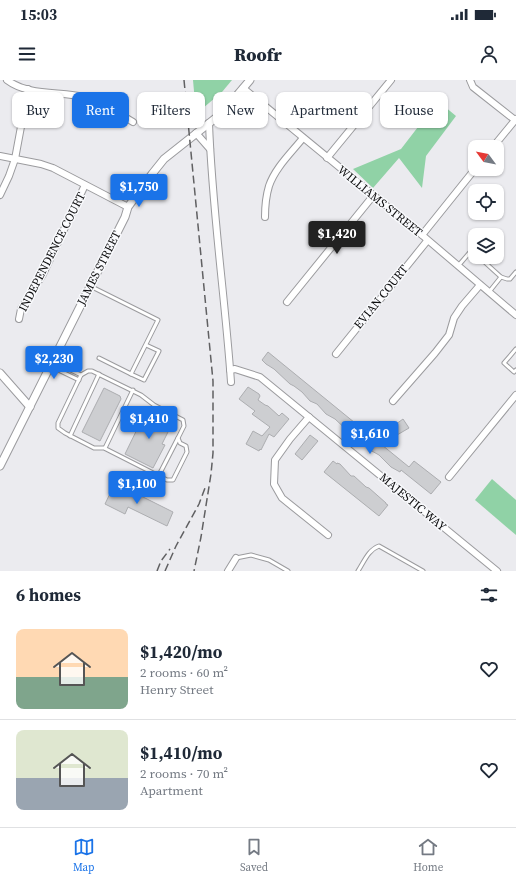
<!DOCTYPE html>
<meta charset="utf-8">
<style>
:root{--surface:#fff;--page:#f2f2f3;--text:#1f2937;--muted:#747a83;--line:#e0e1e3;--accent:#1a73e8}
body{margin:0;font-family:"Source Serif 4",serif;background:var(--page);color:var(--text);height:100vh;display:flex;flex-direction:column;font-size:15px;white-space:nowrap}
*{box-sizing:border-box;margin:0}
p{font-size:13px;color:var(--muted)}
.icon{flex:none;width:22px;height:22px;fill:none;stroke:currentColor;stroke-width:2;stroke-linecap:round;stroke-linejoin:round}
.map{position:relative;height:491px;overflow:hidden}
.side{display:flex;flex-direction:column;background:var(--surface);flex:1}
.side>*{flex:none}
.guide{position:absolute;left:12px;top:12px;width:492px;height:36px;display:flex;gap:8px}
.needle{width:26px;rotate:302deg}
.tools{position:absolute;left:468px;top:60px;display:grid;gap:8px}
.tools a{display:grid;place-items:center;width:36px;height:36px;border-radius:8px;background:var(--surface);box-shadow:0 1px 3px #0004;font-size:20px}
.price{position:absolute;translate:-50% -34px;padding:0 9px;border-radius:4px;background:var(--accent);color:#fff;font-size:13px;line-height:26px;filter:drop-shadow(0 1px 2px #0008)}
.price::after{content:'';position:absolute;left:50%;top:24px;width:12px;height:9px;margin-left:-6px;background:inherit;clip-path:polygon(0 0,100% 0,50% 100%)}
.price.selected{background:#222;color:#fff}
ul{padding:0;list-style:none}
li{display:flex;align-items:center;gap:12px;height:100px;padding:0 16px}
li+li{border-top:1px solid var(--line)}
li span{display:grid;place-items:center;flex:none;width:112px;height:80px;border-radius:8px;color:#555}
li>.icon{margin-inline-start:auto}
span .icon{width:48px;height:48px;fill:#fffc;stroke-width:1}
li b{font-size:17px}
h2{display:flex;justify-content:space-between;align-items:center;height:48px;padding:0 16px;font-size:17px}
.tag{padding:0 14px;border-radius:8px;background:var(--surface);box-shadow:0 1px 3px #0004;font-size:14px;line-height:36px}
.tag.selected{background:var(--accent);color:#fff}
.status{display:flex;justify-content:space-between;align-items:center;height:28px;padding:0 20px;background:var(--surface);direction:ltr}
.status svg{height:11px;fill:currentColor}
header{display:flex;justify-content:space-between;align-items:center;height:52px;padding:0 16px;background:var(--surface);font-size:18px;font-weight:800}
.dock{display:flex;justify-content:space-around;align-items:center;height:56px;border-top:1px solid var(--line);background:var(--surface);font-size:11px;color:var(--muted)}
.dock a{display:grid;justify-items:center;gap:2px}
.dock .selected{color:var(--accent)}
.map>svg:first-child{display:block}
.green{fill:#90d2a6}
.building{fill:#cdced1;stroke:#acadb0}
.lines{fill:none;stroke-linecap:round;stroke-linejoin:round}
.service-casing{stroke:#9b9b9e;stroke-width:5}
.minor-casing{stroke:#9b9b9e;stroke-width:8}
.tertiary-casing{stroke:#9b9b9e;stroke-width:9}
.service{stroke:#fff;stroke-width:3}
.minor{stroke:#fff;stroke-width:6}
.tertiary{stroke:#fff;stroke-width:7}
.rail{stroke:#606062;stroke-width:1.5;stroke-dasharray:8 4;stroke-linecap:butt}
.labels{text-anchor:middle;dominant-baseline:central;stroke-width:3;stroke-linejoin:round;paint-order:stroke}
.street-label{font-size:12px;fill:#0d0d0e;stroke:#f8f9fc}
</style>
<div class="status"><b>15:03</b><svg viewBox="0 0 49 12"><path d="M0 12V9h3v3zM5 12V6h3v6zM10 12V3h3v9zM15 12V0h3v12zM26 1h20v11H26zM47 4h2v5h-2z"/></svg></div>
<header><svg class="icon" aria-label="menu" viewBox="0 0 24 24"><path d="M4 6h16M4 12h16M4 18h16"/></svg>Roofr<svg class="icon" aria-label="person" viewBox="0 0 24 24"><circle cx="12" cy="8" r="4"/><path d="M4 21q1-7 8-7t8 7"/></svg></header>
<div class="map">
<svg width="516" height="491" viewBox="0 0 516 491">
<rect width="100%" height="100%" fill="#ebebef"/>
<g class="green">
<path d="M193,0H232L222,12L196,34Z"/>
<path d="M438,21L456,36L426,76L422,108L399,78L373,108L353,89L401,69Z"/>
<path d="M492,399L516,420V455L475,420Z"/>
</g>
<g class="building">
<path d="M268,272L409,387L414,381L441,402L431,414L401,390L400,392L391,387L379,375L370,370L355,355L350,353L335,339L326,334L317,324L310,321L302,312L294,306L290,304L274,289L266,284L262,280Z"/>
<path d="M248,307L259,314L260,316L258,320L265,325L268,326L279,336L282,333L289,339L274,357L269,354L261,370L260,369L259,371L246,364L253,351L262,356L270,347L252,334L255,331L239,319Z"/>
<path d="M104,308L120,316L121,319L100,361L82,352Z"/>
<path d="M146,331L172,344L162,364L165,365L153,388L125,374Z"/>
<path d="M403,339L409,348L397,355L392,347Z"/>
<path d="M310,355L318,361L302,380L295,374Z"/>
<path d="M333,381L337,384V383L340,384L351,396H354L366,407L369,408L386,423V424L388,425L379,436L324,392Z"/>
<path d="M115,403L173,432L167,446L128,427L125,434L105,424Z"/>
</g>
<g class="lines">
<g class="service-casing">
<g id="service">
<path d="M479,177L501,197L489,212"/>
<path d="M458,186L471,171L475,174"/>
<path d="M501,197L507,199H510L516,192"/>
<path d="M90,206L158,240L131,294L144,300L159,271L146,265"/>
<path d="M516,269L504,283L514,292L516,290"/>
<path d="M99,278L131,294"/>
<path d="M54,282L81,295"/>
<path d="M50,286L79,300"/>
<path d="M88,291H92L141,315L154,325L183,340L184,346L178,358L180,363L186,366L187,372L173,400H167L104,368H94L65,353L58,348V343L81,295Z"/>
<path d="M70,356L99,294"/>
<path d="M105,368L133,310"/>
<path d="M159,395L178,358"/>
<path d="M236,478L251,475L269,480L288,491"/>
<path d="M358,491C364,482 368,470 379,466L423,491"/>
</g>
</g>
<g class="minor-casing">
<g id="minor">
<path d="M7,0C28,16 60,11 85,17C102,22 118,33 133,42"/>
<path d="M470,0L473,7L515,40"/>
<path d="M243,8L422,155L516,235"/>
<path d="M209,43C212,130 225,216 231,302"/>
<path d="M196,53L210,69"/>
<path d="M493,67L516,39"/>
<path d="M0,76L41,84L53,88L128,127"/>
<path d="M327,78L391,0"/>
<path d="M0,115L9,96L15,79L28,9"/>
<path d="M265,137C265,127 266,116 269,106C275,88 291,73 303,58"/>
<path d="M422,155L475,89"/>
<path d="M287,222L373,116"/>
<path d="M19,239L21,229L43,194L85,105"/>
<path d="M336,274L427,161"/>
<path d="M230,290L235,289L260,297L497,491"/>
<path d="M393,321L435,273L449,255L454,238L462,226L480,205"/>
<path d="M309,337L290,359L275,380L274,404L282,418L328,455"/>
<path d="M449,397L516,315"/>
<path d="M228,491L236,478"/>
</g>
</g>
<g class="tertiary-casing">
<g id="tertiary">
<path d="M0,293L30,327"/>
<path d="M0,386L125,137L128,127L152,94L164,79L222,33L250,0"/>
</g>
</g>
<use href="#service" class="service"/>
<use href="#minor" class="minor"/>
<use href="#tertiary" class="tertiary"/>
<g class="rail">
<path d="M184,0L213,301V373L211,394L201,457L194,491"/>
<path d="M157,491L161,481L170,469"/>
<path d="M165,491L176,466L199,424L205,408"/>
</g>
</g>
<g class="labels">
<g class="street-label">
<text transform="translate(380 121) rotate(39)">WILLIAMS STREET</text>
<text transform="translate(52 172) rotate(-63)">INDEPENDENCE COURT</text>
<text transform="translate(99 188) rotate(-63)">JAMES STREET</text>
<text transform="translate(381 217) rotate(-51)">EVIAN COURT</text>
<text transform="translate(413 422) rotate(40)">MAJESTIC WAY</text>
</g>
</g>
</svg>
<div class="tools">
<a><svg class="needle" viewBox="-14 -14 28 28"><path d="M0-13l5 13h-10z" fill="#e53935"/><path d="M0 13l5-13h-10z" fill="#747a83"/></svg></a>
<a><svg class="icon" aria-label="locate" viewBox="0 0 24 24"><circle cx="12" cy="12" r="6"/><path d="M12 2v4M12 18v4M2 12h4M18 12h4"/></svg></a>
<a><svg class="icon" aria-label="layers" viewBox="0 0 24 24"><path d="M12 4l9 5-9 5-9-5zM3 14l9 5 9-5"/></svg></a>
</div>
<b class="price" style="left:139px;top:128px">$1,750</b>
<b class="price selected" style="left:337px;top:175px">$1,420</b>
<b class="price" style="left:54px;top:300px">$2,230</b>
<b class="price" style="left:149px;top:360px">$1,410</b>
<b class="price" style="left:370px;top:375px">$1,610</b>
<b class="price" style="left:137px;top:425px">$1,100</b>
<div class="guide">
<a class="tag">Buy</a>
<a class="tag selected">Rent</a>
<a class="tag">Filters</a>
<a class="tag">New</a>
<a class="tag">Apartment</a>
<a class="tag">House</a>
</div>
</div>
<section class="side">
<h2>6 homes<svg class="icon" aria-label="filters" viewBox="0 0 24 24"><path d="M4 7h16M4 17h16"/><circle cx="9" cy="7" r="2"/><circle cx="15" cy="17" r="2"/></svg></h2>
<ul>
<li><span style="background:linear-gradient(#ffd9b3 60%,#7fa58c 0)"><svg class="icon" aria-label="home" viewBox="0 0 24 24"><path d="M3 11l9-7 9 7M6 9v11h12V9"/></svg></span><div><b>$1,420/mo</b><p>2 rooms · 60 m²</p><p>Henry Street</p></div><svg class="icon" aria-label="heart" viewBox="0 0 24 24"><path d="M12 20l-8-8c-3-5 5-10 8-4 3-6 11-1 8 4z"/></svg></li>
<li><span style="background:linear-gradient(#dfe7d0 60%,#9aa5b1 0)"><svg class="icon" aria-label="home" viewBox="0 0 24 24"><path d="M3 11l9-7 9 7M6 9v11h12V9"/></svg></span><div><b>$1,410/mo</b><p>2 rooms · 70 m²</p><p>Apartment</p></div><svg class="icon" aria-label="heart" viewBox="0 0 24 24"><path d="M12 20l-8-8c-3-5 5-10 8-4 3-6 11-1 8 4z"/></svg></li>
</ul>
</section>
<nav class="dock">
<a class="selected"><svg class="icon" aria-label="map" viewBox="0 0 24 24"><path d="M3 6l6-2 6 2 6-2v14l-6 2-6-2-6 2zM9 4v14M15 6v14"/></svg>Map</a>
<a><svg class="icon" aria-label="saved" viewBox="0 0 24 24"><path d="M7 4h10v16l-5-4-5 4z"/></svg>Saved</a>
<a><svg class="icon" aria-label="home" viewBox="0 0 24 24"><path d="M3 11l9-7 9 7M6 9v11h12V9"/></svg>Home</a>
</nav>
